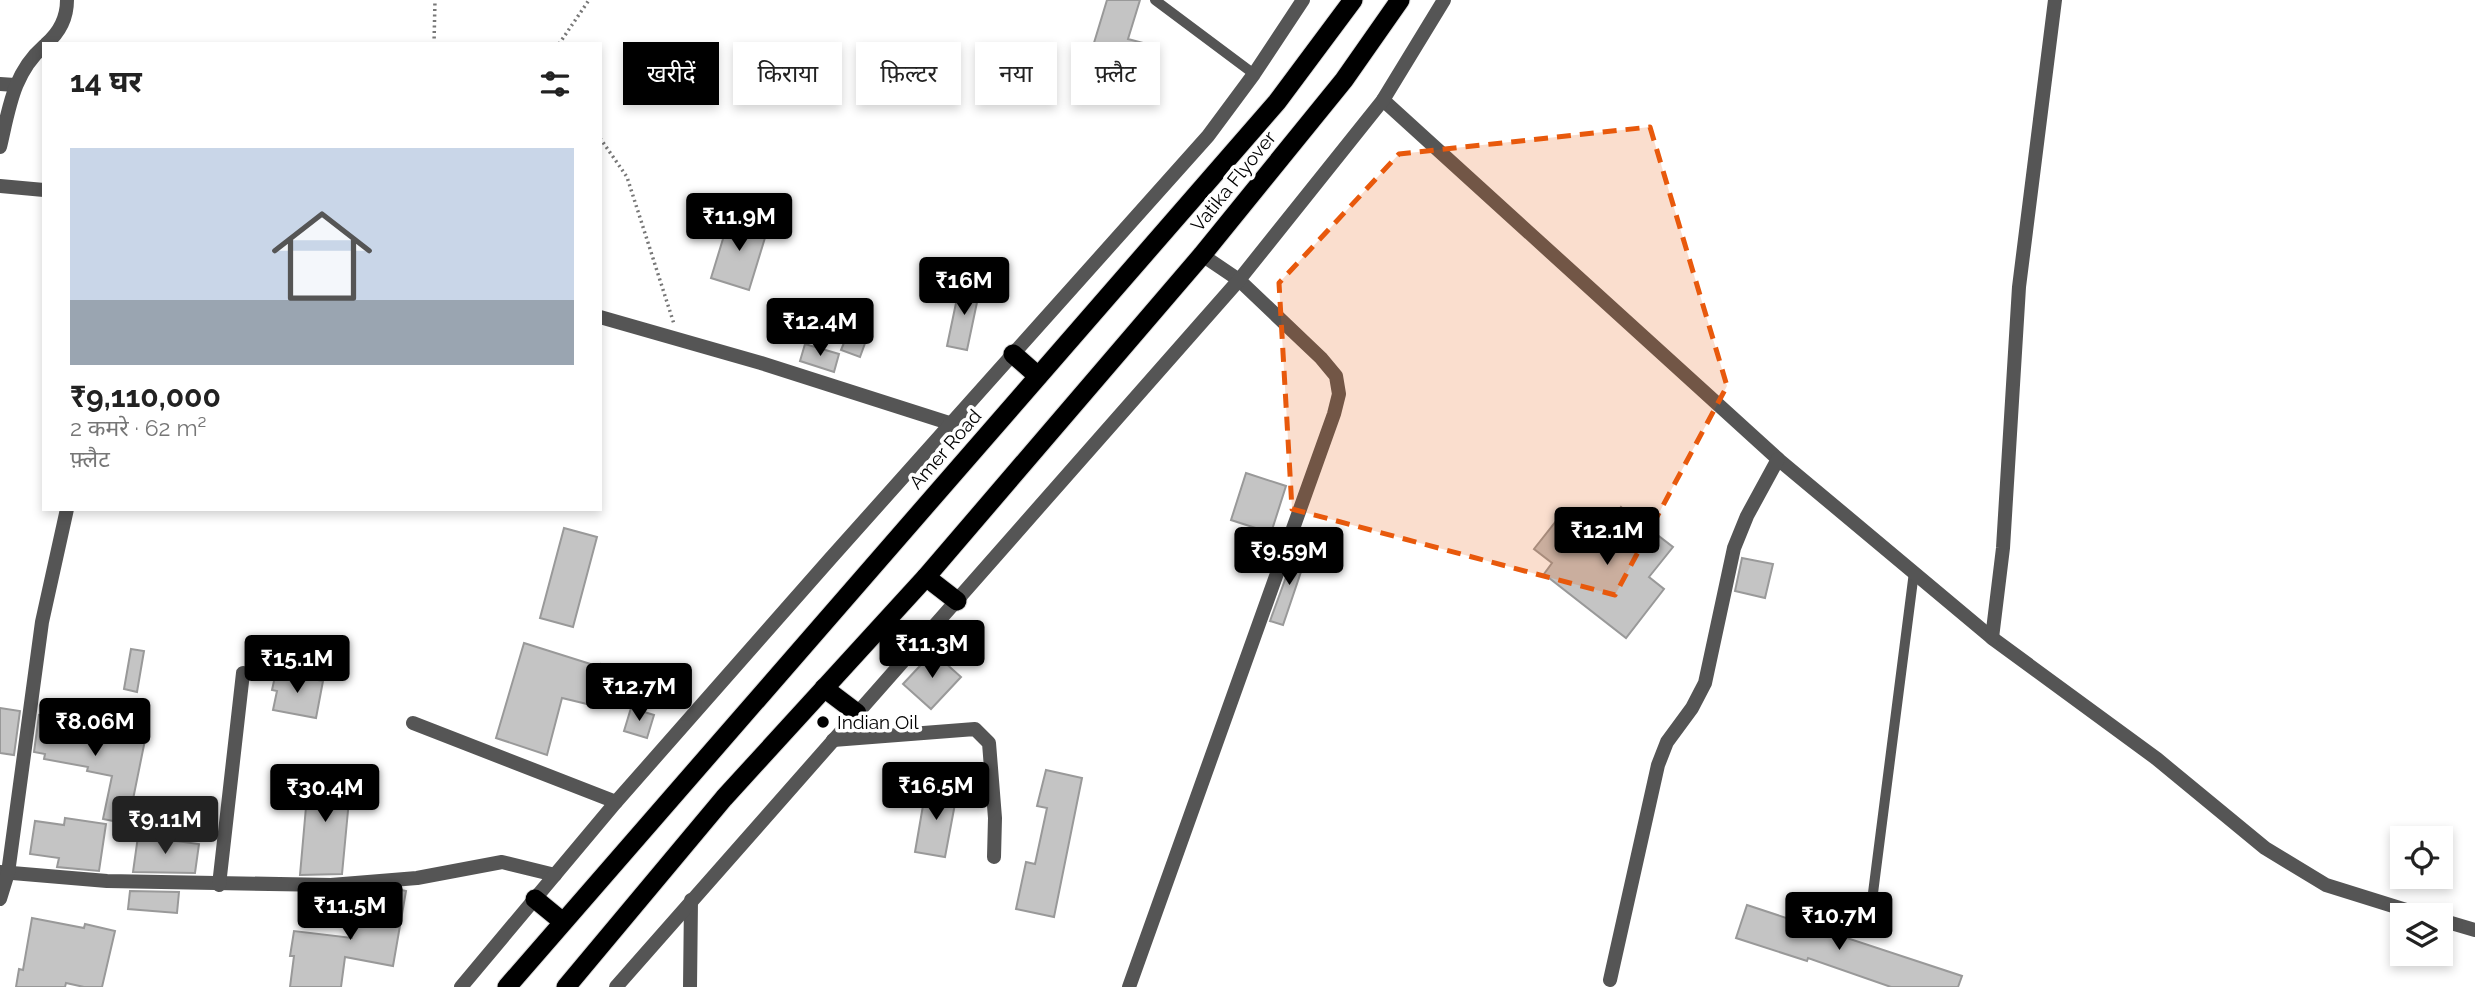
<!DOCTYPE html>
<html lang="hi">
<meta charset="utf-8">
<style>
:root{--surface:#fff;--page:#f6f6f6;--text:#222;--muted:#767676;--line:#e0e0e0;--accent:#000}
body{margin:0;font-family:Raleway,"Noto Sans Devanagari",sans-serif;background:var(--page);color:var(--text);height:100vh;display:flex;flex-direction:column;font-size:26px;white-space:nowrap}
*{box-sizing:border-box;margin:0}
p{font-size:23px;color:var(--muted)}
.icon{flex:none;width:38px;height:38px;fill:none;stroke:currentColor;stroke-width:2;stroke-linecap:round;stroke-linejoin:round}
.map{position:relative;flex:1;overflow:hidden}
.drawer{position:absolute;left:42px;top:42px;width:560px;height:469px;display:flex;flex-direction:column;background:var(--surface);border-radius:0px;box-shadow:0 4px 10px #0003}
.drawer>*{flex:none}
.banner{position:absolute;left:623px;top:42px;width:665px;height:63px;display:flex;gap:14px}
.tools{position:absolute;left:2390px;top:826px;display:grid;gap:14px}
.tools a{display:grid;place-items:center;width:63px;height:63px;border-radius:0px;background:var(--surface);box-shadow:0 4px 10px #0003;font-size:35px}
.price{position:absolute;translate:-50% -60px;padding:0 16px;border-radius:7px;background:var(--accent);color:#fff;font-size:23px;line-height:46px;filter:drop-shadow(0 2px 4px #0008)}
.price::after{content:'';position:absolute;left:50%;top:42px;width:21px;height:16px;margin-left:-10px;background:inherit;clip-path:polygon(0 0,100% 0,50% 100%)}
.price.on{background:#222;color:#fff}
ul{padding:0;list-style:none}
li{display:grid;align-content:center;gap:14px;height:371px;padding:0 28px}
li+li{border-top:2px solid var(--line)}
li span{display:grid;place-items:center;height:217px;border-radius:0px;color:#555}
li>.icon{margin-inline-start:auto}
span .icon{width:126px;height:126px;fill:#fffc;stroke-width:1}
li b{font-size:30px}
h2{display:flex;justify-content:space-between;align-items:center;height:84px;padding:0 28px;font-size:30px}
.pill{padding:0 24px;border-radius:0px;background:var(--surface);box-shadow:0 4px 10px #0003;font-size:24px;line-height:63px}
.pill.on{background:var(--accent);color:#fff}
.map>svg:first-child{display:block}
.building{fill:#c4c4c4;stroke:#999;stroke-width:2}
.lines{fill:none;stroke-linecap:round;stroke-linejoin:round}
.trunk-casing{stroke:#dbdbdb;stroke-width:21}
.path{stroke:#777;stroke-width:3.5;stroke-dasharray:2 3.5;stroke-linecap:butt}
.service{stroke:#555;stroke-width:10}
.minor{stroke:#555;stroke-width:14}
.tertiary{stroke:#555;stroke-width:14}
.trunk{stroke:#000;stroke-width:19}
.marked{fill:#e8590c;fill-opacity:0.2;stroke:#e8590c;stroke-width:5;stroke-dasharray:14 9;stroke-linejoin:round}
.poi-dot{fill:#000;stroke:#fff;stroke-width:2.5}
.labels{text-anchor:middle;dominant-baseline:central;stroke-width:7;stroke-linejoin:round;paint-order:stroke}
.street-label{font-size:19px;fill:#000;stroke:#fff}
.poi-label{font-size:19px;fill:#000;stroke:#fff;text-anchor:start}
</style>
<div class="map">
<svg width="2475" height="987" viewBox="0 0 2475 987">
<rect width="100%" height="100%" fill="#fff"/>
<g class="building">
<path d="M1107,0H1140L1128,39L1143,43L1125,102L1080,89Z"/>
<path d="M730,216L768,228L749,290L711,278Z"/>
<path d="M960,284L980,288L967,350L947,346Z"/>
<path d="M850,328L868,335L860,357L841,350Z"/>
<path d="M805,344L839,354L834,372L800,361Z"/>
<path d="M1246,473L1286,486L1271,533L1231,520Z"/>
<path d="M1621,507L1673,547L1649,577L1664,589L1626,638L1544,574L1552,563L1534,549L1564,511L1597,537Z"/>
<path d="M564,528L597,537L573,627L540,618Z"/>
<path d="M1297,547L1308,551L1283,625L1270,621Z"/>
<path d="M1742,558L1773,564L1765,598L1735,591Z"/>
<path d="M524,643L600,667L601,664L650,674L644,702L591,690L587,704L562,698L547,755L496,738Z"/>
<path d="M131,649L144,651L137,692L124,689Z"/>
<path d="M933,652L961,677L931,709L903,684Z"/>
<path d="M276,672L323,681L316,718L273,710L277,691L272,690Z"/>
<path d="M0,708L20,711L14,755L0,753Z"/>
<path d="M631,708L654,715L647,738L624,731Z"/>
<path d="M39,715L81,722L80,726L145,740L128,824L103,819L112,776L87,771L88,767L44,759L45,754L34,752Z"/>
<path d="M313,766L346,769L342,800H349L342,874L300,875L306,807H310Z"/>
<path d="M1046,770L1082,778L1054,917L1016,909L1026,862L1035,864L1047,808L1037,806Z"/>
<path d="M926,788L957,793L945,857L915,852Z"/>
<path d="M65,818L106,824L99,871L57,867L59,858L30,854L35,821L64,825Z"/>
<path d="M138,836L199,844L195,873L133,872Z"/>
<path d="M397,889L406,891L393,966L345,957L341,987H290L294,956H290L294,931L352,938L360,892Z"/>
<path d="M130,891L179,892L177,913L128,909Z"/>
<path d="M1747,905L1962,976L1958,987H1891L1808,958L1807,961L1736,938Z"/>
<path d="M32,918L84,928L85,924L115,931L102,987H84L66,983L65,987H16L19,969L23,970Z"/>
</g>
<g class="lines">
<g class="trunk-casing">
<g id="trunk">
<path d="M1013,354L1038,376"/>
<path d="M926,577L957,601"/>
<path d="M824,688L857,713"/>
<path d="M535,899L563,922"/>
<path d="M507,987L1277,102L1353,0"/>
<path d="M566,987L724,798L926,577L1202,255L1344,80L1400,0"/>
</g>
</g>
<g class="path">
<path d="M434,44L435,0"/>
<path d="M559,44L589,0"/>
<path d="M600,138L627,177L674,324"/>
</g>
<g class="service">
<path d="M1155,0L1254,74"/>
<path d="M1873,893L1914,572"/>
</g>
<g class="minor">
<path d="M46,44C60,32 67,18 67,0"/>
<path d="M0,84L15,85"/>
<path d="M1383,100L1778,459L1992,638L2157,759L2265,848L2326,885L2422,915"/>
<path d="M0,147C9,109 13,73 44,46"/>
<path d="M0,186L44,190"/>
<path d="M600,317L761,363L949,423"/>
<path d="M1992,638L2003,548L2019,287L2055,0"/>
<path d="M413,723L616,802"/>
<path d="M833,740L975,729L989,743L995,818L994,857"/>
<path d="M0,872L107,881L331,885L417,878L502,862L555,875"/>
<path d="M219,885L243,673"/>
<path d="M0,899L8,873L42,622L67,509"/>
<path d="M2441,920L2475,930"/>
<path d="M1610,980L1658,765L1667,742L1692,708L1705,683L1734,548L1747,516L1778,459"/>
<path d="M690,987L691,900"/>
<path d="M1129,987L1334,414L1339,394L1336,376L1321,358L1239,280L1202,255"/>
</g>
<g class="tertiary">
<path d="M461,987L616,802L830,559L1208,136L1254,74L1303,0"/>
<path d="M616,987L1239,280L1383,100L1444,0"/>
</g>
<use href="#trunk" class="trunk"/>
</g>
<path class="marked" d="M1650,127L1727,386L1615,595L1292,509L1279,283L1399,154Z"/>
<circle class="poi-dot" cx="823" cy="722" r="7"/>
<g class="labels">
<g class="street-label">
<text transform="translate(1233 181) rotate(-51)">Vatika Flyover</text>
<text transform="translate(945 449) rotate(-49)">Amer Road</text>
</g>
<g class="poi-label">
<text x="837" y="722">Indian Oil</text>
</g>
</g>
</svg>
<div class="tools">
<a><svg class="icon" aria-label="locate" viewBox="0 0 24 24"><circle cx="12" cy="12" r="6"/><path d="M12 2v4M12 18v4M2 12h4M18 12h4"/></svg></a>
<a><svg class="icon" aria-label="layers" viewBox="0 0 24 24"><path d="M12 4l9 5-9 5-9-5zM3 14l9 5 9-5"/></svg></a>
</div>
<b class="price" style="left:739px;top:253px">₹11.9M</b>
<b class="price" style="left:964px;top:317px">₹16M</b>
<b class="price" style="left:820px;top:358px">₹12.4M</b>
<b class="price" style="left:1607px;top:567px">₹12.1M</b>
<b class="price" style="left:1289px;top:587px">₹9.59M</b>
<b class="price" style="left:932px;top:680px">₹11.3M</b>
<b class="price" style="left:297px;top:695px">₹15.1M</b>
<b class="price" style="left:639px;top:723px">₹12.7M</b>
<b class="price" style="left:95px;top:758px">₹8.06M</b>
<b class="price" style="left:936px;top:822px">₹16.5M</b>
<b class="price" style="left:325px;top:824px">₹30.4M</b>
<b class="price on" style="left:165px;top:856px">₹9.11M</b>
<b class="price" style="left:350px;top:942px">₹11.5M</b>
<b class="price" style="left:1839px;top:952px">₹10.7M</b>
<div class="banner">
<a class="pill on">खरीदें</a>
<a class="pill">किराया</a>
<a class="pill">फ़िल्टर</a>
<a class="pill">नया</a>
<a class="pill">फ़्लैट</a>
</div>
<section class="drawer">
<h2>14 घर<svg class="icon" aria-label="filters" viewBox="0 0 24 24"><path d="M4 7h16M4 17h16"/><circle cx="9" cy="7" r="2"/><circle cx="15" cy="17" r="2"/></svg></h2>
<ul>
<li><span style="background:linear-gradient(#c9d6e8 70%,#9aa5b1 0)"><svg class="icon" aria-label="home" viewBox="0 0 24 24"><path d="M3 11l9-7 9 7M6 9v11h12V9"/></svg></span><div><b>₹9,110,000</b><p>2 कमरे · 62 m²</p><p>फ़्लैट</p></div></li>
</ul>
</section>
</div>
